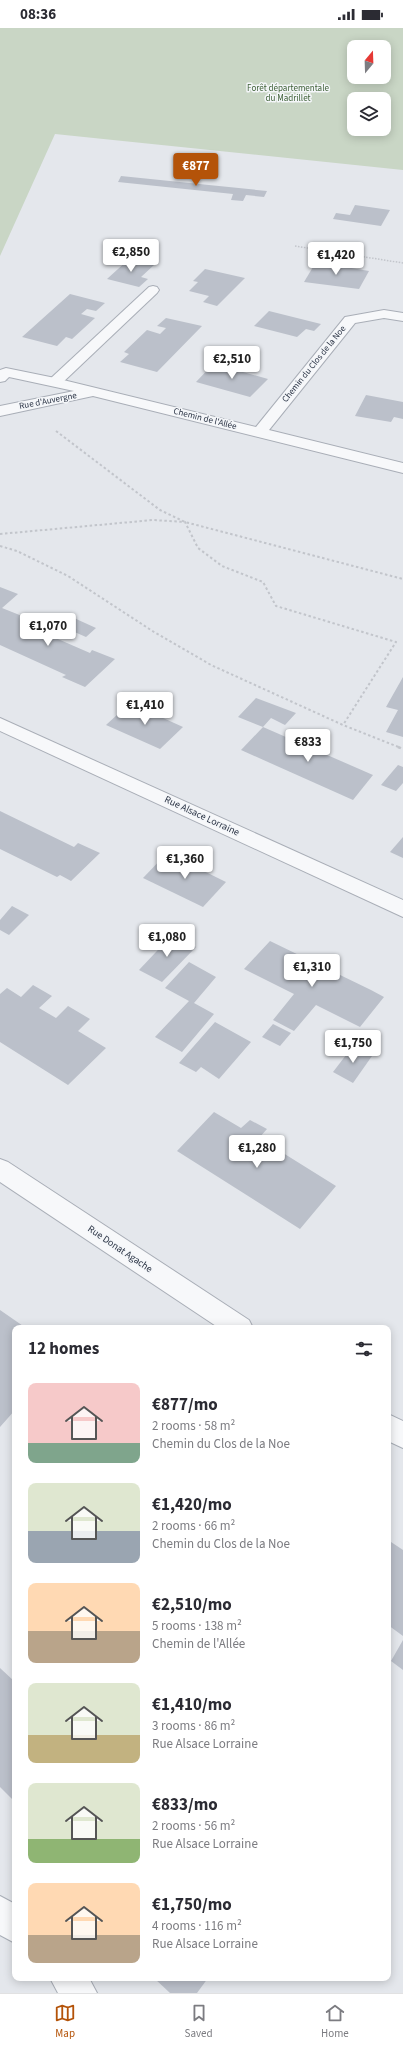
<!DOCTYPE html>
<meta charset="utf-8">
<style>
:root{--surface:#fff;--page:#f7f7f7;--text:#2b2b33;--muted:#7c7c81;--line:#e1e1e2;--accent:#b45309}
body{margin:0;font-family:"Source Sans 3",sans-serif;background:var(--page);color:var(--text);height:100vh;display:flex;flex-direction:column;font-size:15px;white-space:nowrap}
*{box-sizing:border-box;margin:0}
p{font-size:13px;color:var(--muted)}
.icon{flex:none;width:22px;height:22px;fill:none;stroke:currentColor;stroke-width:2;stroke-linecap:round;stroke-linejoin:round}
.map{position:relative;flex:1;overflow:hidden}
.details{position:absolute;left:12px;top:1297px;width:379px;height:656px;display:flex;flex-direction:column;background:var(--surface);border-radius:8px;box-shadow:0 2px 10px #0003}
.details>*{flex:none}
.needle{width:26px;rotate:19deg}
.fabs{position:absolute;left:347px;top:12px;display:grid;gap:8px}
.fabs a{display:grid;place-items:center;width:44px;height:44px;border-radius:8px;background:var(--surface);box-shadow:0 2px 10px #0003;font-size:20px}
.price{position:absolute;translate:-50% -34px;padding:0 9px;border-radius:4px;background:#fff;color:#222;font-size:13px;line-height:26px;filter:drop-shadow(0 1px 2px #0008)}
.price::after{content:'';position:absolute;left:50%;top:24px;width:12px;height:9px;margin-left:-6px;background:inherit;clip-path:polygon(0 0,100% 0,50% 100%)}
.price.active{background:var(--accent);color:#fff}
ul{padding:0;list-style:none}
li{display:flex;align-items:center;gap:12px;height:100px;padding:0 16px}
li span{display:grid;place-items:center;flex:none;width:112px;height:80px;border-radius:8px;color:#555}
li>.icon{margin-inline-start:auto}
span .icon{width:48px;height:48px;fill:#fffc;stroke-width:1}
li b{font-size:17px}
h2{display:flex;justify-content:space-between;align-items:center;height:48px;padding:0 16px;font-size:17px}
.status{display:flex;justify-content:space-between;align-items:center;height:28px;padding:0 20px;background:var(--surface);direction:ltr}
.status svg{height:11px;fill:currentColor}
.dock{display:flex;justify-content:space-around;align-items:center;height:56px;border-top:1px solid var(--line);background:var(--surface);font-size:11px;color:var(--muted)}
.dock a{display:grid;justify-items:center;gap:2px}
.dock .active{color:var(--accent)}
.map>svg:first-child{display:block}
.green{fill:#c9d6c5;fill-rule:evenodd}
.building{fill:#bbc0ca}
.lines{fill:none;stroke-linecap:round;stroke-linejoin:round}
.lane-casing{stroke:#a9aeb7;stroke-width:2}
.street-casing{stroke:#a9aeb7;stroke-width:2}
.path-far2{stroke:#c2c5cb;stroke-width:1.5;stroke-dasharray:1.5 1.5;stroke-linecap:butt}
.path-far1{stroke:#c2c5cb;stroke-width:2;stroke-dasharray:2.5 2.5;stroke-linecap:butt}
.path{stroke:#c2c5cb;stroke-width:2.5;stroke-dasharray:3 3;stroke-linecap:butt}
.lane{fill:#f7f8fa;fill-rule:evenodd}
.street{fill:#f7f8fa;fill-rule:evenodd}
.labels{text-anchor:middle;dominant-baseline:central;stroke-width:3;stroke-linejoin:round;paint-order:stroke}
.far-park-label{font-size:9px;fill:#3f6138;stroke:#f4f6f9}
.far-street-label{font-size:9px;fill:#2b3445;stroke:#f4f6f9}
.street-label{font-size:10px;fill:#2b3445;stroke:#f4f6f9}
</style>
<div class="status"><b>08:36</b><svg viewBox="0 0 49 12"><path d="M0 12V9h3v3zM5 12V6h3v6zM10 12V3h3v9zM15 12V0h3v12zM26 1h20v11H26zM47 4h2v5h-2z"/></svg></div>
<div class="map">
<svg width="403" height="1965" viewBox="0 0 403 1965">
<rect width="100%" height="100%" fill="#e4e7ec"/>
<path class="green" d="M0,0H403V142L55,106L0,228ZM354,19H384V49H354ZM354,71H384V101H354Z"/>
<g class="building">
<path d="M121,148L209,157L267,163L264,169L246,167L243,173L231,172L233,166L118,154Z"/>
<path d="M355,177L390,182L381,198L333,191L336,185L350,187Z"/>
<path d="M129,231L154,237L141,249L148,251L139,259L107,251Z"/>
<path d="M316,234L369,243L359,261L304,254Z"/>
<path d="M205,241L245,250L217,278L203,274L209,268L189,263L198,254L193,253Z"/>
<path d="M70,266L105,275L96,283L87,281L81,286L95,290L72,311L66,309L57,318L22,309Z"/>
<path d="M269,283L321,296L314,303L306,301L297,309L254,298Z"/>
<path d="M166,290L202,298L157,344L120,334L129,326L124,324L147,302L160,306L166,300L157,298Z"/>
<path d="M214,335L244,343L243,344L268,351L250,369L196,354Z"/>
<path d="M366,367L403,374V391L394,389L391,394L355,388Z"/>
<path d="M0,559L18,566L2,580L27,590L21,595L90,625L92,622L115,631L85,659L62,649L66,647L0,617Z"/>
<path d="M74,590L96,600L86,609L63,599Z"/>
<path d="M403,649V709L386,704L398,682L386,679Z"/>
<path d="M256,670L296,685L285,697L271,690L263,699L238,689Z"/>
<path d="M130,675L183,699L160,721L106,697Z"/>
<path d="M263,699L373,747L353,772L241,722Z"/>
<path d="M398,737L403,739V755L396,763L381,757Z"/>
<path d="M0,783L74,819L78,815L100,825L71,853L60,847L57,849L0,821Z"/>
<path d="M403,809V830L390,824Z"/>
<path d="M167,825L226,854L203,879L143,850Z"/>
<path d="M12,878L29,887L9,907L0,902V892Z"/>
<path d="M172,907L196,919L162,954L139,942Z"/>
<path d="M270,913L371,962L384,969L360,999L316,977L294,1003L273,992L294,966L244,941Z"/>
<path d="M189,934L216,949L194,975L214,986L182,1024L155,1009L189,973L165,960Z"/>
<path d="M33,957L52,968L39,980L56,990L68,978L90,991L78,1003L106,1020L68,1057L0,1014V966L7,960L21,969Z"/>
<path d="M215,994L251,1014L219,1051L201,1039L196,1044L179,1035Z"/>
<path d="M273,996L291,1005L280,1018L262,1009Z"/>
<path d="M353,1018L372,1028L353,1055L333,1044Z"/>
<path d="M214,1084L241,1100L250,1092L267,1101L259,1110L336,1158L300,1201L177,1123Z"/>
<path d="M0,1282L26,1300H15V1382L0,1399Z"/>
<path d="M388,1512L403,1522V1608L388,1597Z"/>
<path d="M403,1612V1642L391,1633Z"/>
<path d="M0,1640L15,1654V1774L0,1759Z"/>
<path d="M154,1950H208L197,1965H170Z"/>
</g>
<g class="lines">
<g class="lane-casing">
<path id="lane" d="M153,258L157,259L159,262L157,265L60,357H50L48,354L50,351L149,259Z"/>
</g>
<g class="street-casing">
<g id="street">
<path d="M384,282L403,285V293L384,290L355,295L269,402L403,435V445L93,368L0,388V378L74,363L9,349L5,353L0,354V342L6,340L55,350L256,399L345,289Z"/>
<path d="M0,690L403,872V889L0,703Z"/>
<path d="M0,1131L8,1134L249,1292L253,1300H219L0,1154Z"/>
<path d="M388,1386L403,1393V1420L388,1413Z"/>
<path d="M0,1868L15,1876V1915L0,1907Z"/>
<path d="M50,1950H89L97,1965H58Z"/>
</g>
</g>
<path class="path-far2" d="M295,218L403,235"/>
<g class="path-far1">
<path d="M56,403L160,482L185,494L403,551"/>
<path d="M0,506L153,492L185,494L198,520L222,538L263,554L276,578L396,614L343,697"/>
<path d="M0,518L17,523L68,548L154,604L211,637L343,697L401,720"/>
</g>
<path class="path" d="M398,719L403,721"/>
<use href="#lane" class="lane"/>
<use href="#street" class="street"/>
</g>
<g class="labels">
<g class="far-park-label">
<text x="288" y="60">Forêt départementale<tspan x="288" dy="10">du Madrillet</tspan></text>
</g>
<g class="far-street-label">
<text transform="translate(314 336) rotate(-51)">Chemin du Clos de la Noe</text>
<text transform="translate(48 373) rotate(-11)">Rue d'Auvergne</text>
<text transform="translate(205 391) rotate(14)">Chemin de l'Allée</text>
</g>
<g class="street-label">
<text transform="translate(202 788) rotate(25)">Rue Alsace Lorraine</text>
<text transform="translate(120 1221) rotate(34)">Rue Donat Agache</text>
</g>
</g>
</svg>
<div class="fabs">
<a><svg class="needle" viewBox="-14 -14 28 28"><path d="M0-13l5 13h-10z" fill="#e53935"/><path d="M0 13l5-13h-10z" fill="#7c7c81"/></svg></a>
<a><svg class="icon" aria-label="layers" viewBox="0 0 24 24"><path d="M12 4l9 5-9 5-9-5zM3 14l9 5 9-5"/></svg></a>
</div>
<b class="price active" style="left:196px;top:159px">€877</b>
<b class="price" style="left:131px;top:245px">€2,850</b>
<b class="price" style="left:336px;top:248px">€1,420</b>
<b class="price" style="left:232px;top:352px">€2,510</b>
<b class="price" style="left:48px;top:619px">€1,070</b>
<b class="price" style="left:145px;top:698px">€1,410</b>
<b class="price" style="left:308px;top:735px">€833</b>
<b class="price" style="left:185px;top:852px">€1,360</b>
<b class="price" style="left:167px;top:930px">€1,080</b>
<b class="price" style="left:312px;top:960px">€1,310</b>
<b class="price" style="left:353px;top:1036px">€1,750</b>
<b class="price" style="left:257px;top:1141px">€1,280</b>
<section class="details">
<h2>12 homes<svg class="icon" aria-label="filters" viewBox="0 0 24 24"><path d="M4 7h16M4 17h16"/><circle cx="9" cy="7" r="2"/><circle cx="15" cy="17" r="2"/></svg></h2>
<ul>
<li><span style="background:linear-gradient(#f6c9c9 75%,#7fa58c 0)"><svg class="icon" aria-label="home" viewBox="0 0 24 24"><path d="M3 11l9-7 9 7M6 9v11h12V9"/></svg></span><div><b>€877/mo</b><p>2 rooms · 58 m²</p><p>Chemin du Clos de la Noe</p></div></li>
<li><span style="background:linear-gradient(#dfe7d0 60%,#9aa5b1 0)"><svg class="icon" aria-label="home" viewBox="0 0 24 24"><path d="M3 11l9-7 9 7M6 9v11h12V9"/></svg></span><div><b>€1,420/mo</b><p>2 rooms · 66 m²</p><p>Chemin du Clos de la Noe</p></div></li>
<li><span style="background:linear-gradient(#ffd9b3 60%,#b9a48a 0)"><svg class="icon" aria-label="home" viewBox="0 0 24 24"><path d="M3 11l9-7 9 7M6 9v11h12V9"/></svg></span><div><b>€2,510/mo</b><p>5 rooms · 138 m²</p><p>Chemin de l'Allée</p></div></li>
<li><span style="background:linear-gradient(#dfe7d0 65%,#c2b280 0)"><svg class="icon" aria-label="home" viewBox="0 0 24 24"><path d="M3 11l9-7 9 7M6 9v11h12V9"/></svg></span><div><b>€1,410/mo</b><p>3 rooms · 86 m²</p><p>Rue Alsace Lorraine</p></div></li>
<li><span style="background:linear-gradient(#dfe7d0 70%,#8fb573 0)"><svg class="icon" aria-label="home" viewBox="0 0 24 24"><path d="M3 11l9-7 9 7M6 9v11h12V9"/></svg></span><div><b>€833/mo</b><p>2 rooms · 56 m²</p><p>Rue Alsace Lorraine</p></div></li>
<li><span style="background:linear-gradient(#ffd9b3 65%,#b9a48a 0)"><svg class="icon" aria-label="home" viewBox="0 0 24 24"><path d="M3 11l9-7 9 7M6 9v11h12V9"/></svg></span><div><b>€1,750/mo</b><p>4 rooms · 116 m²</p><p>Rue Alsace Lorraine</p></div></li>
</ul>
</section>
</div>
<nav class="dock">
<a class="active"><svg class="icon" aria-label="map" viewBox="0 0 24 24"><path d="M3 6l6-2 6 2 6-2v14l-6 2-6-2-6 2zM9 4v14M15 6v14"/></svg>Map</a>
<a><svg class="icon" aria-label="saved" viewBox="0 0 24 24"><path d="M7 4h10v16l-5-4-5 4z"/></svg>Saved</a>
<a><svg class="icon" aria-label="home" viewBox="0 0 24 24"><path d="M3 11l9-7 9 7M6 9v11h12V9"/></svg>Home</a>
</nav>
